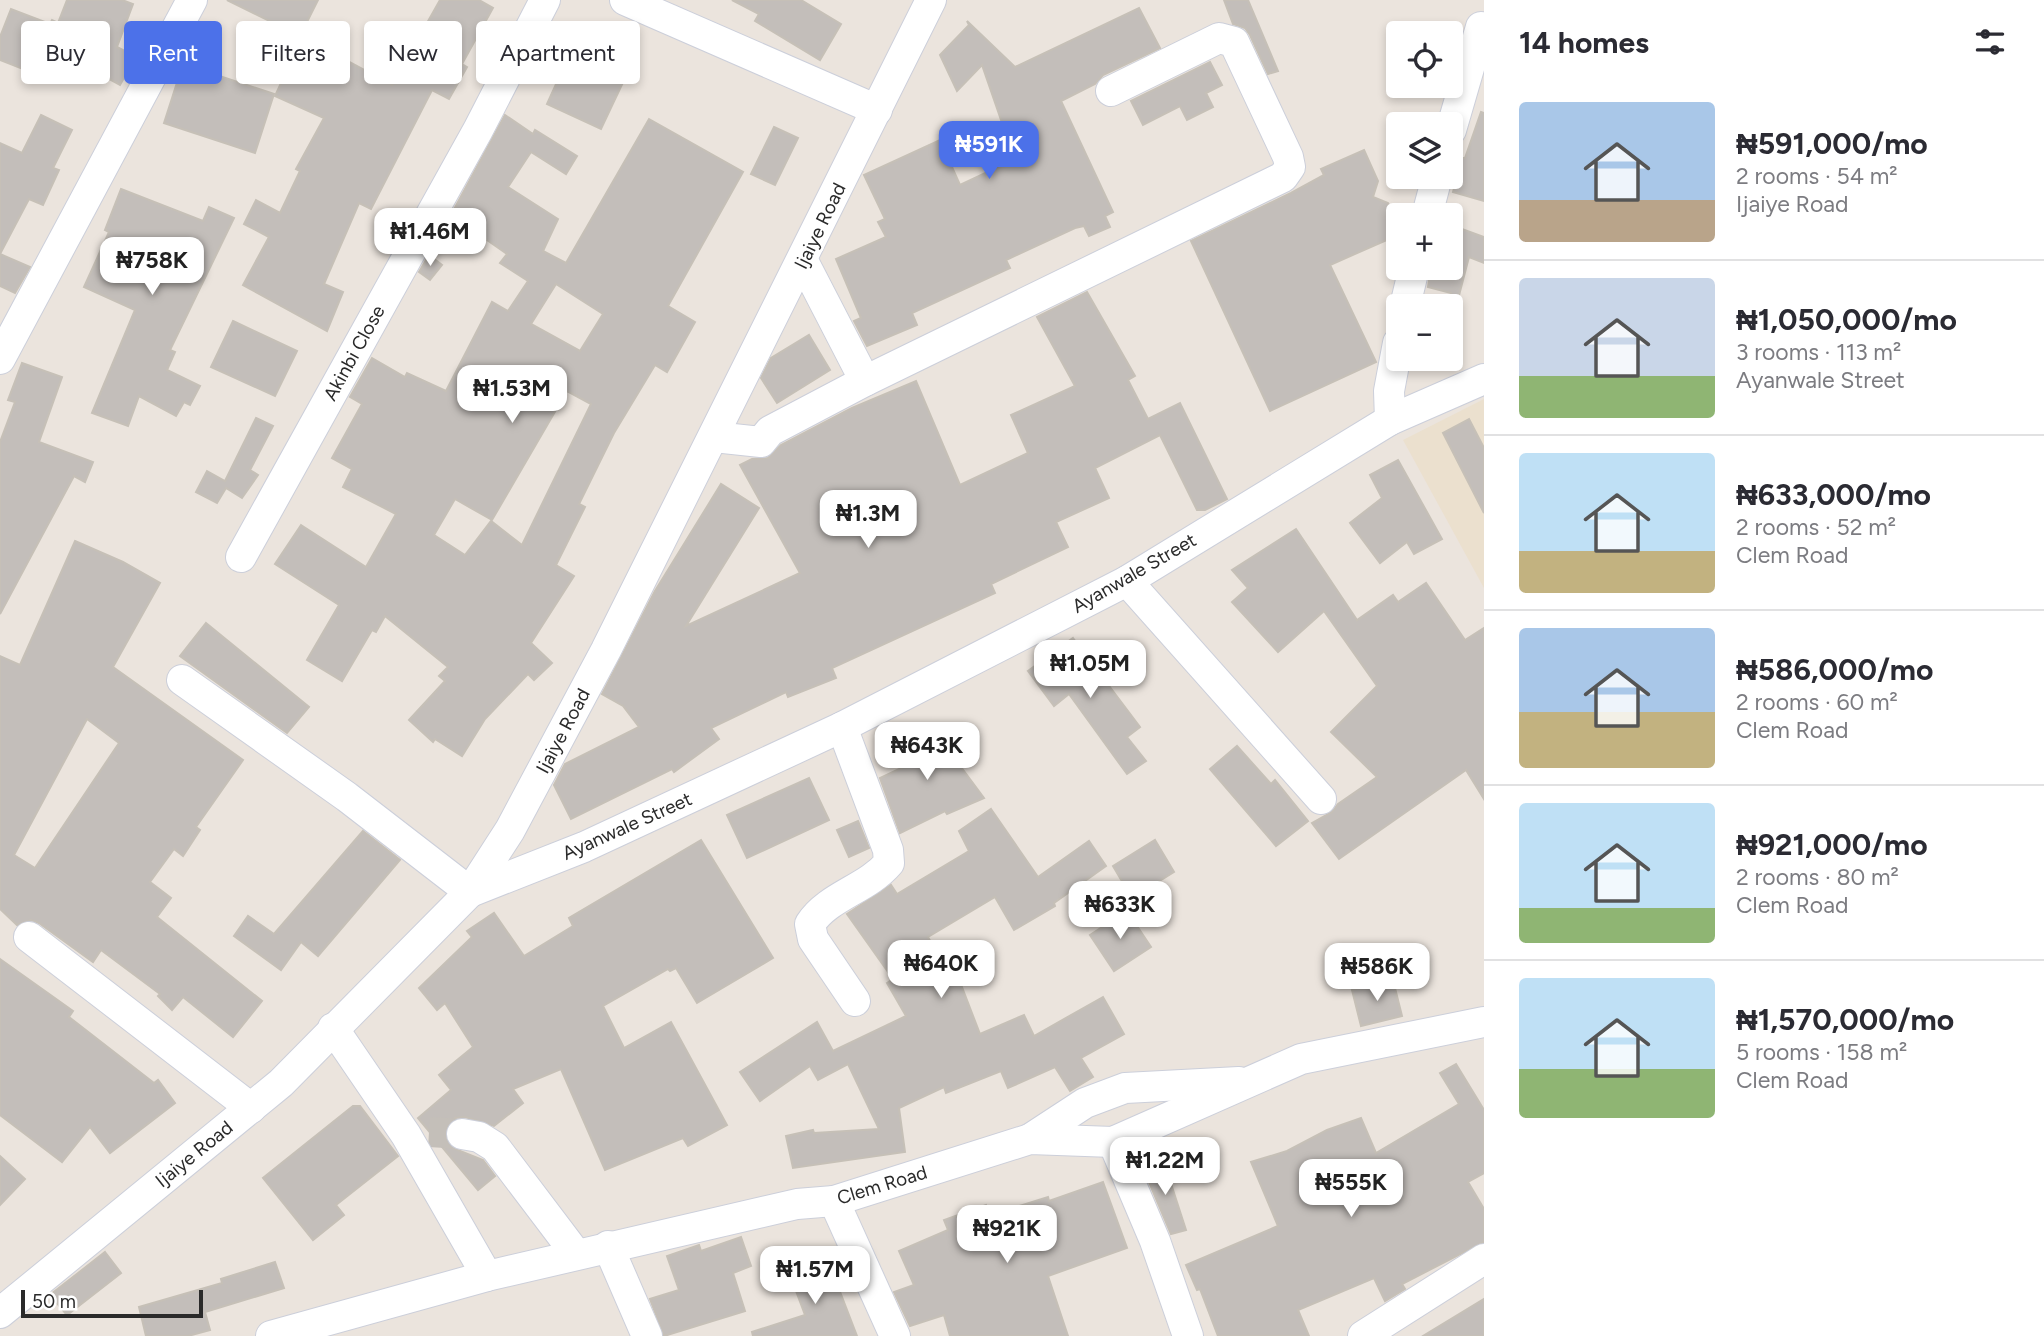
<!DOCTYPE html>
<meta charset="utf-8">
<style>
:root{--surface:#fff;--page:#f7f7f7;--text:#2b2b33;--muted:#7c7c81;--line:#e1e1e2;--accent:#4c71e9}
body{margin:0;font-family:Figtree,sans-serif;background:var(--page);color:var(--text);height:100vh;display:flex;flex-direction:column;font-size:26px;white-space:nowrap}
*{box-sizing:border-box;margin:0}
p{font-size:23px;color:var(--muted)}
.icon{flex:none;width:38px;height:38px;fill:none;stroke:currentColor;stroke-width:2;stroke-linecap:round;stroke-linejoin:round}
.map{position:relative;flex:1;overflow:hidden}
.drawer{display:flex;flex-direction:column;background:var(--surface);width:560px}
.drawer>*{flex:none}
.guide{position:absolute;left:21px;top:21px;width:665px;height:63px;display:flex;gap:14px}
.buttons{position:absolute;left:1386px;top:21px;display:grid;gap:14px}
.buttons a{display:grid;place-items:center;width:77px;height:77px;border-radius:7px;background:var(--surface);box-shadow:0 4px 10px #0003;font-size:35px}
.scale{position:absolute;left:21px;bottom:18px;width:182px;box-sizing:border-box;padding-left:7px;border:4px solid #2a2a2a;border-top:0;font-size:19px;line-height:24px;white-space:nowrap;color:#2a2a2a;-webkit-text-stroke:5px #fff;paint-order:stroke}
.price{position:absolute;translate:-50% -60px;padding:0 16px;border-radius:14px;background:#fff;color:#222;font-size:23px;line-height:46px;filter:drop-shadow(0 2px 4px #0008)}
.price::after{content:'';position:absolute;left:50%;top:42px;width:21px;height:16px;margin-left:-10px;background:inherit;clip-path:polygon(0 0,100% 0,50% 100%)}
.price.on{background:var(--accent);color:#fff}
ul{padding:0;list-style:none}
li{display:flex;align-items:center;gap:21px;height:175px;padding:0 35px}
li+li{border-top:2px solid var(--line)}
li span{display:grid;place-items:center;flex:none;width:196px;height:140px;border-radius:7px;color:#555}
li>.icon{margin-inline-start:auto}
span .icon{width:84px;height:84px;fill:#fffc;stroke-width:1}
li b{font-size:30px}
h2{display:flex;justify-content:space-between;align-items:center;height:84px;padding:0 35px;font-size:30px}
.chip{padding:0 24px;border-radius:7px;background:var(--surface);box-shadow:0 4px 10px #0003;font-size:24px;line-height:63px}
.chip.on{background:var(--accent);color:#fff}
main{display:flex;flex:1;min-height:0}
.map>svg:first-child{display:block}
.education{fill:#ebe0ce}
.building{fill:#c3beba;stroke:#c6c0b7;stroke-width:2;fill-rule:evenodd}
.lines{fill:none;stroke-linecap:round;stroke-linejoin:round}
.minor-tunnel{stroke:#c4bfb9;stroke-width:30;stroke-dasharray:30 15;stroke-linecap:butt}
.minor-casing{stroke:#cccfda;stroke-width:32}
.minor{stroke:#fff;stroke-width:30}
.labels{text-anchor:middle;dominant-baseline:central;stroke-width:5;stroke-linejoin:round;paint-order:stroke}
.street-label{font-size:19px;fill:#2a2a2a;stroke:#fff}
</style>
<main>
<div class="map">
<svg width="1484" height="1336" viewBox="0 0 1484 1336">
<rect width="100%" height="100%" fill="#ebe4dd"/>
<path class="education" d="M1484,399V588L1403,440Z"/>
<g class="building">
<path d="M67,0H122L133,4L117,47L136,57L120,85L87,67L84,72L31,48L23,69L0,60V37L11,9L50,24L52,20L58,23Z"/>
<path d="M227,0H318L300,36Z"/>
<path d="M440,0H479L493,8L462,64L467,67L449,99L432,90L371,209L359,203L324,284L343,292L327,331L243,285L269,237L244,224L256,200L280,213L300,171L296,169L324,118L275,96L293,57L337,77L346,60L392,85Z"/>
<path d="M732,0H801L841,24L820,60L755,21L759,14Z"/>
<path d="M1224,0H1248L1278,71L1268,74L1250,35L1245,28L1233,24Z"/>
<path d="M1139,8L1160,48L1103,75L1095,84L1061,101L1113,212L1105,216L1110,227L1089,236L1084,226L1075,228L1006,260L1010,268L912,313L917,325L867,346L854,321L861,318L836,259L886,237L878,222L885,219L864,175L940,140L960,185L994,169L988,156L1010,146L982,65L957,91L940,55L969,25L967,21L1015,67Z"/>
<path d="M571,51L626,76L601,129L547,104Z"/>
<path d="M1210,62L1222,85L1206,93L1213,107L1187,120L1180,106L1143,125L1131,101Z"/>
<path d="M183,64L274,94L255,153L164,123Z"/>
<path d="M1481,112L1484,113V201L1453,192L1462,158H1465Z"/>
<path d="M41,115L72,130L53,168L59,170L43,205L29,199L0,254L30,267L15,293L0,286V143L22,153Z"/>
<path d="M505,115L533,134L535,130L577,156L566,174L531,152L508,187L558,219L543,251L566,263L649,119L743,172L668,306L695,322L667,372L655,365L614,433L579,504L585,507L556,565L574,576L531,643L552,663L534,680L528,674L485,719L462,756L435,739L433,742L409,720L445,681L439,676L448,667L385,616L376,632L372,630L342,681L307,660L339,605L275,564L301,525L366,567L396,514L343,487L352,469L332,458L362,404L350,397L372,358L405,377L407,373L446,391L492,302L508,311L528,281L500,263L507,254L451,215ZM556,284L603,314L580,351L531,324ZM567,391L591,404L522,545L491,521L465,555L434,535L455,499L492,520Z"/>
<path d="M774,127L798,138L775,185L751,174Z"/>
<path d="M1364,150L1378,181L1373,197L1388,203L1398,225V235L1330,265L1376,362L1270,411L1191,241L1291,193L1324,175L1321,169Z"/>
<path d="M121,189L203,221L209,207L234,218L170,350L175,352L167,370L200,386L190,405L184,402L176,416L139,396L128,426L92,413L135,310L84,287L109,232L105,230Z"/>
<path d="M1451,225L1484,237V263L1469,257L1457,303L1451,302V293L1428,287L1431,268H1451Z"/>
<path d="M429,255L442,265L430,280L419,272Z"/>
<path d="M1087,292L1135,376L1128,380L1148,419L1180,403L1227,499L1205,510H1197L1160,435L1095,468L1109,498L1056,522L1068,547L991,584L995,593L832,668L836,678L788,697L786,692L711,728L719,739L674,772L672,769L571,819L554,785L565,764L639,727L623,706L602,694L655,591L721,484L759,508L686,626L800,573L740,465L752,459L768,458L781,445L852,408L916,381L960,485L1028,453L1011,415L1075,386L1037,317Z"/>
<path d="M233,321L297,351L275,396L211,367Z"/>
<path d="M809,335L830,370L777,403L761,378L771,358Z"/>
<path d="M22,363L62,377L39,442L93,462L85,482L74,476L0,614V442L15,402L8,400Z"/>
<path d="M256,418L273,426L250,470L258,475L242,498L226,488L217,503L196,492L207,471L225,481Z"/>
<path d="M1469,419L1484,448V513L1443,433Z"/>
<path d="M1398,460L1442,539L1414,554L1407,542L1380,563L1350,523L1382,498L1370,475Z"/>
<path d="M1296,529L1357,620L1393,595L1398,602L1426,583L1465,640L1484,628V799L1466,770L1339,859L1312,823L1332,812L1338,804L1377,777L1331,732L1377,686L1324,611L1278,652L1232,602L1248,588L1232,570Z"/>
<path d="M75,541L123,562L160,583L113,667L243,760L196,827L200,830L183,856L174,849L150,882L171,898L157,917L262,1001L233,1037L183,997L172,1010L158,996L160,994L101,950L93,962L39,923L31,920L17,925L0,909V656L20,665ZM87,719L119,743L35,868L14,855Z"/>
<path d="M206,623L309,707L287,733L180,656Z"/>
<path d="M1073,638L1140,727L1127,737L1146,761L1127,774L1069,694L1054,706L1028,671Z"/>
<path d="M929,724L984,798L947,814L945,811L900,833L880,778L912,763L899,746Z"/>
<path d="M1237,746L1271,784L1275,780L1308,821L1276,846L1210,769Z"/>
<path d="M809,778L829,820L747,858L727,815Z"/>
<path d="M991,809L1038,877L1089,841L1106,866L1054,903L1055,906L1014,930L995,897L928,937L954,984L960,982L980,1034L1024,1015L1034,1036L1103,997L1124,1034L1081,1058L1093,1077L1070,1091L1055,1067L1008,1088L1001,1071L946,1093L944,1087L899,1108L905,1152L793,1168L786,1136L813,1130L814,1133L879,1129L848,1064L818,1080L810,1066L760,1101L740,1072L817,1022L833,1051L906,1016L887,983L893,979L847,914L891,885L897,894L969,851L959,831Z"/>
<path d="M858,821L869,848L849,857L837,830Z"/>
<path d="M363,831L400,860L318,956L301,942L281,970L234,936L248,916L274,934Z"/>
<path d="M701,840L773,958L697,1003L676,968L670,971L668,969L603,1006L624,1048L671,1022L727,1125L688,1146L683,1138L605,1170L561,1069L513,1089L523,1103L494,1126L465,1117L455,1118L448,1123L445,1139L450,1147L483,1160L495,1176L478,1190L418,1118L451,1090L439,1075L473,1047L445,1003L437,1010L419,988L472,937L467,931L494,913L524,956L573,926L569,918Z"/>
<path d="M1155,840L1174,872L1132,898L1113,866Z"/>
<path d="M1127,911L1151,947L1114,971L1090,935Z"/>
<path d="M0,959L73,1011L69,1017L154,1083L158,1080L175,1103L110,1153L90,1127L62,1162L0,1115Z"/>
<path d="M1393,980L1402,1016L1361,1026L1352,990Z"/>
<path d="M1456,1064L1484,1110V1173L1468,1182L1484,1209V1242L1402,1284L1405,1289L1385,1301L1374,1278L1298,1310L1309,1336H1218L1200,1289L1197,1290L1186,1265L1278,1226L1251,1162L1287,1151L1327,1130L1361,1118L1376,1153L1459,1104L1440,1073Z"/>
<path d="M353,1106H360L398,1156L336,1205L344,1215L313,1240L263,1178Z"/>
<path d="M0,1156L25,1179L0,1205Z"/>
<path d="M1164,1162L1186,1230L1171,1234L1143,1168Z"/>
<path d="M1103,1182L1127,1248L1048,1276L1068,1336H950L944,1315L910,1326L894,1292L914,1285L899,1251L948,1230L944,1220L986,1205L990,1215L1048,1197L1049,1201Z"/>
<path d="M741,1237L751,1266L733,1273L745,1311L664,1336L650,1299L679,1290L667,1256L699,1245L701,1251Z"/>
<path d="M105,1252L121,1273L67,1315L50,1295Z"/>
<path d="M827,1258L857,1336H753L752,1332L805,1315L789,1272Z"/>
<path d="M275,1262L284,1288L205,1312L210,1330L188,1336H146L139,1307L222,1283L221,1279Z"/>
<path d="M1484,1299V1336H1423Z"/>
</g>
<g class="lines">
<path class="minor-tunnel" d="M429,1132L462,1134"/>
<g class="minor-casing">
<g id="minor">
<path d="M625,0L877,110"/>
<path d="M1451,130L1481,27"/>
<path d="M1427,215L1437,177"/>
<path d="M803,261L865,381"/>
<path d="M1405,306L1414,268"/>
<path d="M0,359L192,0"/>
<path d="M1390,420L1389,391L1398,343"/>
<path d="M714,437L761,442L770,431L865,381L1283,177L1290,167L1288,157L1234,42L1219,38L1111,91"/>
<path d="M241,557L478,130L545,0"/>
<path d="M1127,581L1321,799"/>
<path d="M182,680L347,797L470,892L584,847L842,727L1127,581L1390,420L1484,379"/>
<path d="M842,727L888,850L889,863C867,889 828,896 810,924L813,939L855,1001"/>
<path d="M29,937L251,1108"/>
<path d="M333,1028L406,1135L487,1276"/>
<path d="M462,1134L479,1137L495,1147L576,1254"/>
<path d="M1030,1139L1085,1103L1125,1088L1239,1082"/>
<path d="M1113,1142L1155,1241L1188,1336"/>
<path d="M834,1201L895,1336"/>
<path d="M608,1246L647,1336"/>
<path d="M0,1313L281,1083L470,892L510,830L606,650L931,0"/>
<path d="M271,1336L487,1276L797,1204L834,1201L1030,1139L1113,1142L1301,1059L1484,1022"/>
<path d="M1363,1336L1484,1259"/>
</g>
</g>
<use href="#minor" class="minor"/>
</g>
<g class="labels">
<g class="street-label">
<text transform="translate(820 226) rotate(-64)">Ijaiye Road</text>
<text transform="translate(354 353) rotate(-61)">Akinbi Close</text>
<text transform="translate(1134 573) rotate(-30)">Ayanwale Street</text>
<text transform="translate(563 731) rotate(-62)">Ijaiye Road</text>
<text transform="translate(627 826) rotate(-24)">Ayanwale Street</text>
<text transform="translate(194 1154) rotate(-39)">Ijaiye Road</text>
<text transform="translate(882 1185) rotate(-17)">Clem Road</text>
</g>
</g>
</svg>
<div class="buttons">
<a><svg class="icon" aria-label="locate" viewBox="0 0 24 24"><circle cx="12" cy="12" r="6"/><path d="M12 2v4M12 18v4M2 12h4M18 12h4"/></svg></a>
<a><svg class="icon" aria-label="layers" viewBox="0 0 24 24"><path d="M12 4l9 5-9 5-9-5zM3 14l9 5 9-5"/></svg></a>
<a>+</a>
<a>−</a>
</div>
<div class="scale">50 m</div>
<b class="price on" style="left:989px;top:181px">₦591K</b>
<b class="price" style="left:430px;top:268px">₦1.46M</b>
<b class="price" style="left:152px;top:297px">₦758K</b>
<b class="price" style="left:512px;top:425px">₦1.53M</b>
<b class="price" style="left:868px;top:550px">₦1.3M</b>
<b class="price" style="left:1090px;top:700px">₦1.05M</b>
<b class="price" style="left:927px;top:782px">₦643K</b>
<b class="price" style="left:1120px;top:941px">₦633K</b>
<b class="price" style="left:941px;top:1000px">₦640K</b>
<b class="price" style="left:1377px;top:1003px">₦586K</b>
<b class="price" style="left:1165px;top:1197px">₦1.22M</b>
<b class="price" style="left:1351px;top:1219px">₦555K</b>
<b class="price" style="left:1007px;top:1265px">₦921K</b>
<b class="price" style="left:815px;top:1306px">₦1.57M</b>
<div class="guide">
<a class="chip">Buy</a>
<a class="chip on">Rent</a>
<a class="chip">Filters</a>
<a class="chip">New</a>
<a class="chip">Apartment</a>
</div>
</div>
<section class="drawer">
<h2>14 homes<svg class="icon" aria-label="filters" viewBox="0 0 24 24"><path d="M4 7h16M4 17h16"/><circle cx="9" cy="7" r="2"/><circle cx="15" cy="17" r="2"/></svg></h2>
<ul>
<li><span style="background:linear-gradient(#a9c7e8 70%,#b9a48a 0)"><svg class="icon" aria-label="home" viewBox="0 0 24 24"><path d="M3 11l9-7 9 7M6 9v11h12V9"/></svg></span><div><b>₦591,000/mo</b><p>2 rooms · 54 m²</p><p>Ijaiye Road</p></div></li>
<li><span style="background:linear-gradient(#c9d6e8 70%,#8fb573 0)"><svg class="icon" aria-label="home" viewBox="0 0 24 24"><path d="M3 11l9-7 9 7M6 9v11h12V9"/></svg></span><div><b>₦1,050,000/mo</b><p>3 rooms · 113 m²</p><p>Ayanwale Street</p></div></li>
<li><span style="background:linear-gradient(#bfe0f5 70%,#c2b280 0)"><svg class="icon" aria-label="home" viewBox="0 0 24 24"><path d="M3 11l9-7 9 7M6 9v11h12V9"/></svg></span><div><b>₦633,000/mo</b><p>2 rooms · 52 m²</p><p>Clem Road</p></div></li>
<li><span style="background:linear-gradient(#a9c7e8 60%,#c2b280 0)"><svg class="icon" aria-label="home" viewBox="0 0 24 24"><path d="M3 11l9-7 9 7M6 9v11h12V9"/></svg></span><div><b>₦586,000/mo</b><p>2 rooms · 60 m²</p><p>Clem Road</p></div></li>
<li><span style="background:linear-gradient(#bfe0f5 75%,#8fb573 0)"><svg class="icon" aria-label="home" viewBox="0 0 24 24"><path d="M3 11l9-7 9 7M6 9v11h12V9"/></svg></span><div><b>₦921,000/mo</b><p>2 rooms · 80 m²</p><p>Clem Road</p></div></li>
<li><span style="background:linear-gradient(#bfe0f5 65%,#8fb573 0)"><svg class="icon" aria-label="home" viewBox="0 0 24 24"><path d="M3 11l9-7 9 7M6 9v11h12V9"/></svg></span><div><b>₦1,570,000/mo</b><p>5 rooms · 158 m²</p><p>Clem Road</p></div></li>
</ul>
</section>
</main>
